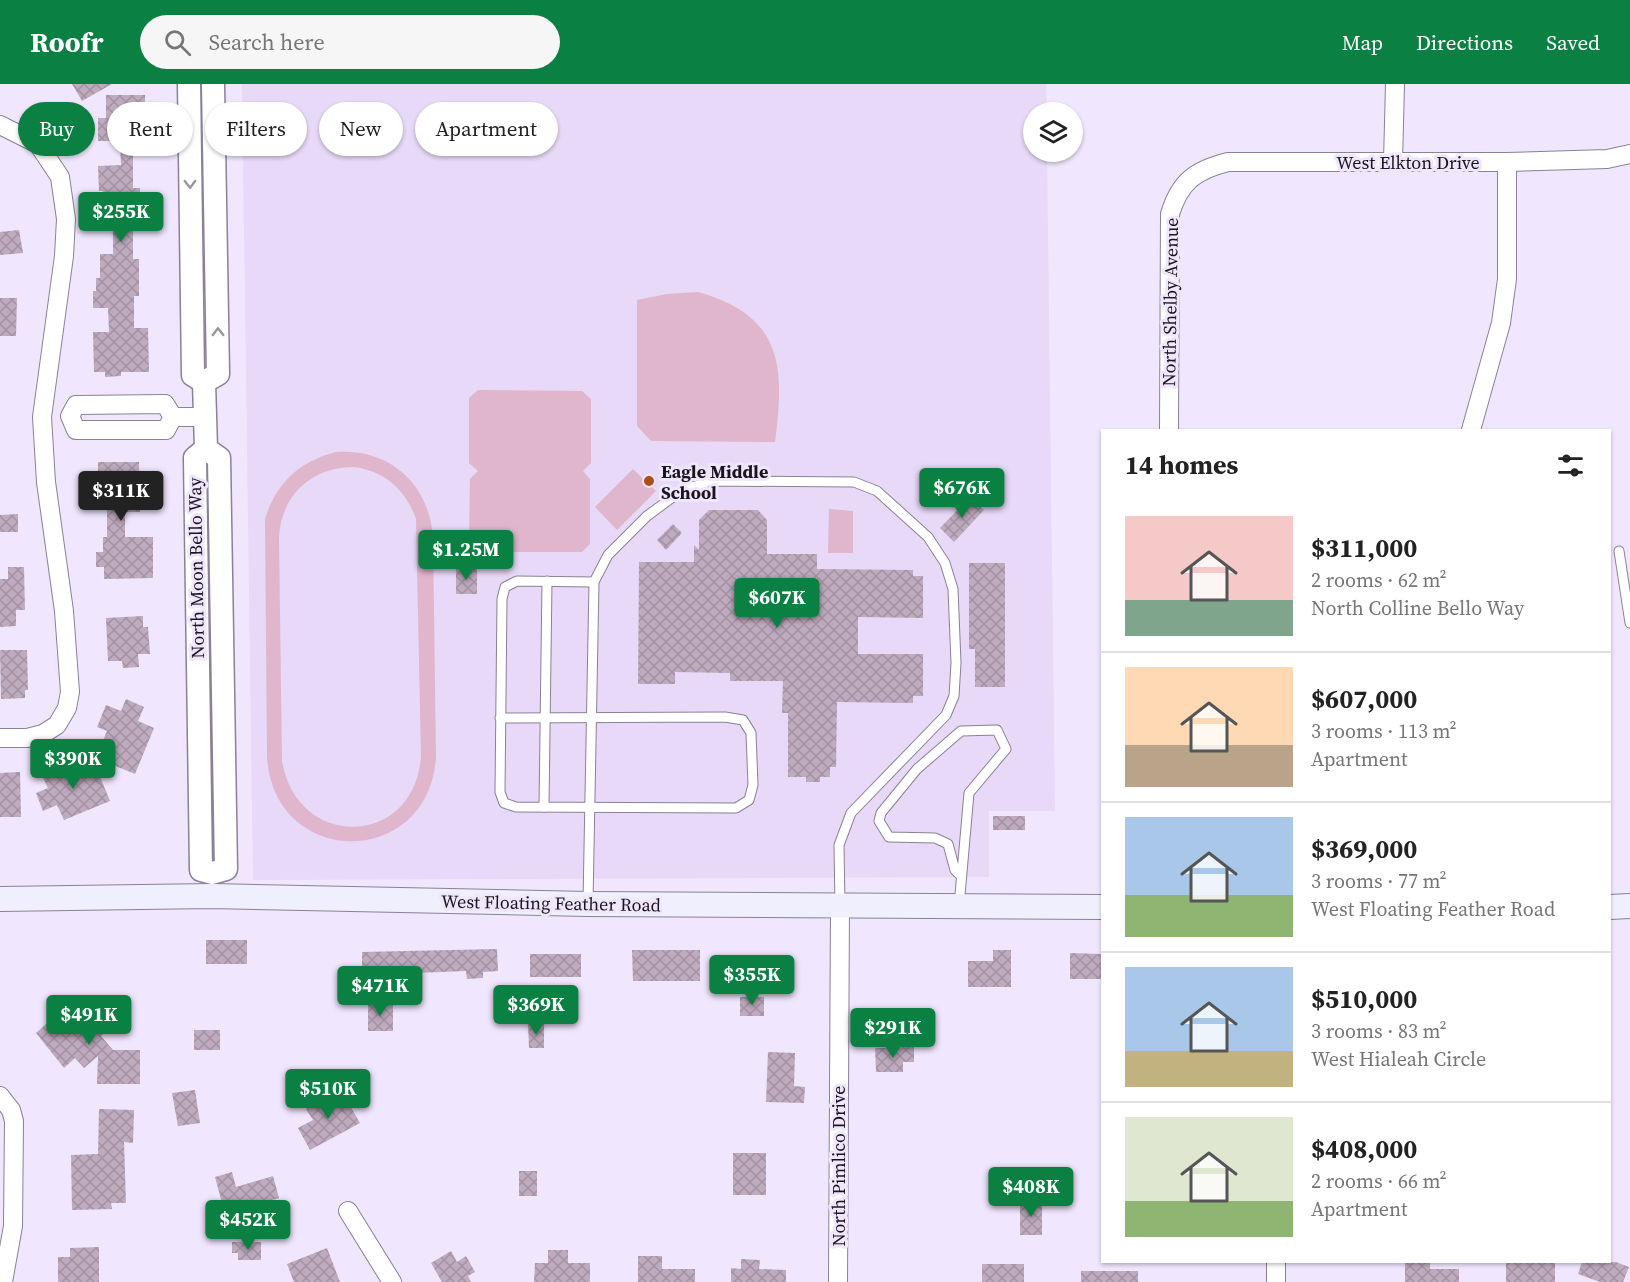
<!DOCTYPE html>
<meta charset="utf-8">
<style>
:root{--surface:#fff;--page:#f6f6f6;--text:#222;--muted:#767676;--line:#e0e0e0;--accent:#0b8043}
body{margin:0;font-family:"Source Serif 4",serif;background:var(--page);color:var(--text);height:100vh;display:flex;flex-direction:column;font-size:22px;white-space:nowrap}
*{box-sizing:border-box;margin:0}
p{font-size:20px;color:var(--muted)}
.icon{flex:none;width:33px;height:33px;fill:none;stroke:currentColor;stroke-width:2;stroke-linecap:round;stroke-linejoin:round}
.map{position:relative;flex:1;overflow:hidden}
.drawer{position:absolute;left:1101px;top:345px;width:510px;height:834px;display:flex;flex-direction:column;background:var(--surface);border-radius:0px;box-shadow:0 2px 4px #0004}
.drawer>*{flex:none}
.guide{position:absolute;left:18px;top:18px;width:570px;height:54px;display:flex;gap:12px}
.fabs{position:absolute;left:1023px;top:18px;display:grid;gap:12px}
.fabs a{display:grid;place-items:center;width:60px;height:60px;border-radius:50%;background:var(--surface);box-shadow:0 2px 4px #0004;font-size:30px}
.price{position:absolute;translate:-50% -51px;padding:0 14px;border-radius:6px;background:var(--accent);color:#fff;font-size:20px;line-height:39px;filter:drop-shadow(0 2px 3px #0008)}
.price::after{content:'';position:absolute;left:50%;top:36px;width:18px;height:14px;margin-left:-9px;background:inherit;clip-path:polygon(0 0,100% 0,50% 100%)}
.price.active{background:#222;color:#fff}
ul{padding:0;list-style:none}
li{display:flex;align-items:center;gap:18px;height:150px;padding:0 24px}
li+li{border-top:2px solid var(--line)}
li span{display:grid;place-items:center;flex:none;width:168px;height:120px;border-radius:0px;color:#555}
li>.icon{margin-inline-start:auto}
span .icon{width:72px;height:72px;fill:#fffc;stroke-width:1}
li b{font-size:26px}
h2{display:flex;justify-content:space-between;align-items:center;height:72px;padding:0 24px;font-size:26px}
.chip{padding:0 21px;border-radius:27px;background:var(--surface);box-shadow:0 2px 4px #0004;font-size:21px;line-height:54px}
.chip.active{background:var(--accent);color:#fff}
header{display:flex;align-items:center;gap:36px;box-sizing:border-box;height:84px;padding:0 30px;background:var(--accent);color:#fff}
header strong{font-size:28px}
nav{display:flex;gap:33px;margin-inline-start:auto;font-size:21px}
.search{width:420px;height:54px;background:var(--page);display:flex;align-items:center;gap:15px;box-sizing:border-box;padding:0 21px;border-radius:33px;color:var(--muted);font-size:22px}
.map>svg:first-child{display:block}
.built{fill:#e7d9f7}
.garden{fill:#e0b6cc;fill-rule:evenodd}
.building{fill:url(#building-cross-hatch)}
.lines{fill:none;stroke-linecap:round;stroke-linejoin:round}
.service-casing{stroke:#8a8196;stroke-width:11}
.minor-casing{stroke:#8a8196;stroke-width:20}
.tertiary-casing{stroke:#8a8196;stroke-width:25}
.secondary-casing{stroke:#8a8196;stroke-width:26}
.service{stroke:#fff;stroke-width:9}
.minor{stroke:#fff;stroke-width:18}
.tertiary{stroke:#fff;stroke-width:22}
.secondary{stroke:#f0effe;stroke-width:24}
.oneway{stroke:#989699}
.poi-dot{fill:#b14e14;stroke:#f0e6fe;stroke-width:2}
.labels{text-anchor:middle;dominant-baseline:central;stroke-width:6;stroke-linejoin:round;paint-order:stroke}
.street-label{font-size:18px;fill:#19151d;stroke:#f0e6fe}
.poi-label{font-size:18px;font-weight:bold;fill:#19151d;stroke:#f0e6fe;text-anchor:start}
</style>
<header>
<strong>Roofr</strong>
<div class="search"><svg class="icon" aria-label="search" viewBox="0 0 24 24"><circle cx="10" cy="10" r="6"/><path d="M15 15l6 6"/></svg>Search here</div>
<nav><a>Map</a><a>Directions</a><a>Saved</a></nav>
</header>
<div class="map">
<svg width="1630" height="1198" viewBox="0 0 1630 1198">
<defs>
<pattern id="building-cross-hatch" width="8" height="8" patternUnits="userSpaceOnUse" patternTransform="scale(1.5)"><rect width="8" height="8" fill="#beabbe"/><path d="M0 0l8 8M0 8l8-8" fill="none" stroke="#a392a3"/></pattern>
</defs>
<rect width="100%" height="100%" fill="#f0e6fe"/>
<path class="built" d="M242,0H1046L1047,28H1034V68H1047L1055,727H989V793L253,796Z"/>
<g class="garden">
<path d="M698,208C782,232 785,280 775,358L651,357L637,342V216L667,210Z"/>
<path d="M478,306L582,307L591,315V379L583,387L590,395V460L582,468H478L469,460L470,395L478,387L469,379V314Z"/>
<path d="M336,368C390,364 429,400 433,453L436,674C428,785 275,785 267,674L265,435C276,399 300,377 336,368ZM354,383C385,387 406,406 416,435L421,672C415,764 297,767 282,677L279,453C281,411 312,383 354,383Z"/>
<path d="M633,385L656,407L617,446L595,423Z"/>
<path d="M829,425L853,427V469H828Z"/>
</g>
<g class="building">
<path d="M72,0H112L82,17Z"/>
<path d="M106,11H145V68H133V104H140V114H144L145,130L138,131V141H133V175H139V212H134V244H148L149,288H121V292L105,293V288H94L93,248H109L108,224H93V207H96V194H100V170H113V146L109,129H104L103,107H99L98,82L121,81L120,57H98V34H106Z"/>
<path d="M19,146L23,169L0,171V148Z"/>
<path d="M0,214H17L16,252H0Z"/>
<path d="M98,378H139L140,428H125V453H153V494L104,495V483H96V468H103V453H107V423H86V403L98,402Z"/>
<path d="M970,413L984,426L954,458L940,444Z"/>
<path d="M709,426H758L767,436V470H817V485L913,486V492H923V534L858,533V570H923V612H913V619L837,618L836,683H830V693H820V698H806V693H788V629H782L783,597H730V589L675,588V600H638L639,478H694V461L699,466V436Z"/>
<path d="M18,430V448H0V431Z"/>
<path d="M673,440L682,449L666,466L657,456Z"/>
<path d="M969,479H1005V603H975V565H969Z"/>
<path d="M8,483H24L25,526H16V542L0,543V495H8Z"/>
<rect x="456" y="484" width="21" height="26"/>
<path d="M143,532V543H148L150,570H138L139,583L123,584L122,577H108L106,534Z"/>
<path d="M0,566H27L28,606H25V614L1,615Z"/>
<path d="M126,615L144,623L138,637L154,644L135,690L96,674L107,647L97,643L106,621L121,627Z"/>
<path d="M94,678L110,717L64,736L57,721L43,727L36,709L48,704L41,690L65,680L68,689Z"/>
<path d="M20,688L21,733H0V689Z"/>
<rect x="993" y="732" width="32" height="14"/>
<rect x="206" y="856" width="41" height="24"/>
<path d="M497,865L498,887L483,888V894L467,895L466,887L416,889V895H362V868Z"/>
<path d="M632,866H700V897H633Z"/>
<path d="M993,866H1011V903H968V877H993Z"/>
<path d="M1070,869L1102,870V895H1070Z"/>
<rect x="530" y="870" width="51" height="23"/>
<path d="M76,913L107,947L101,952L113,966H140V1000H97L98,972L84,984L75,974L64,984L36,949Z"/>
<rect x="740" y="913" width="24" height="19"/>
<rect x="368" y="920" width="25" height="27"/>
<path d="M528,940H544V964H529Z"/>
<rect x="194" y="946" width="26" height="20"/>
<path d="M914,963V978H903V988H876L875,964Z"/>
<path d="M768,968L795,969L794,1002L805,1003L804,1019L766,1018Z"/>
<path d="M195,1006L200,1039L178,1042L172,1009Z"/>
<path d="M341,1006L360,1039L310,1066L298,1044L313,1036L306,1025Z"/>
<path d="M99,1025L134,1026L133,1059L124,1058L126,1119H111L112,1125L72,1126L71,1071L98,1070Z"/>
<rect x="733" y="1069" width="33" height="42"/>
<rect x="519" y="1087" width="18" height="25"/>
<path d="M232,1088L236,1103L273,1092L279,1114L225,1130L215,1093Z"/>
<rect x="1020" y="1116" width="22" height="35"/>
<path d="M232,1158H261V1176H238V1169H232Z"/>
<path d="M99,1163V1198H58V1173H70V1164Z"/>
<path d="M327,1164L340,1198H294L287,1180Z"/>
<path d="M548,1166H568V1179H590V1198H534L535,1179H548Z"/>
<path d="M451,1167L457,1178L466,1172L475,1188L468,1192L471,1198H442L431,1179Z"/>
<path d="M638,1172H662V1185H695V1198H638Z"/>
<path d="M741,1175L760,1176L759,1185L786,1186V1198H731V1184L741,1185Z"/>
<path d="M1405,1178H1430V1185H1459V1198H1405Z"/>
<rect x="1506" y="1178" width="49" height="20"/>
<path d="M1582,1178H1616L1629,1183L1623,1198H1600L1578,1190Z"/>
<rect x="982" y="1180" width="42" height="18"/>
<rect x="1081" y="1187" width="57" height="11"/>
</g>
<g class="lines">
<g class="service-casing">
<g id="service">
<path d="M1619,467L1630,539"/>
<path d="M500,634L725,633L743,636L751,649L753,701L749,716L736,724L516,723L504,719L500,708L502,515L505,503L517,497L594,498"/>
<path d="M544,723L547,497"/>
<path d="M588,819L594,498L608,471L647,432L681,407L710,397L854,398L877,407L928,453L945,479L953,505L956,579L954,612L946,631L851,729L839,761L840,821"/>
<path d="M959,822L969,709L1006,665L997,646L961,647L917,685L881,729L879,737L889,753L935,754L948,760L955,786L961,792"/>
</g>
</g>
<g class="minor-casing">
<g id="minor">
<path d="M0,41L38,60L60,93L66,135L64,172L42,333L46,398L64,527L70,608L67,624L57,641L43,650L27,654H0"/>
<path d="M1393,78L1395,0"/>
<path d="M165,320L173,333L166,346H76L70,332L76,321Z"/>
<path d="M173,333H205"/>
<path d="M1169,346L1170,130C1180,97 1196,86 1228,78H1507L1607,75L1630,70"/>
<path d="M1471,346L1501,239L1507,195V78"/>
<path d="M0,1012L11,1026L14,1037L13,1142L3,1198"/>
<path d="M348,1127L392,1198"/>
<path d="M838,1198L840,821"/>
<path d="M1276,1198V1178"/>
</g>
</g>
<g class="tertiary-casing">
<g id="tertiary">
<path d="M189,0L193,291L204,298"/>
<path d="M204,298L218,290L213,0"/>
<path d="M204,298L206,365"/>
<path d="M206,365L219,374L226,785L212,789L201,786L195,374Z"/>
</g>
</g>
<g class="secondary-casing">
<g id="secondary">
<path d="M0,815L212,812L588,820L1102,823"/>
<path d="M1610,823L1630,822"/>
</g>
</g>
<use href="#service" class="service"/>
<use href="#minor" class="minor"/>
<use href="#tertiary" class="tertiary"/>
<use href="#secondary" class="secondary"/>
</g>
<defs><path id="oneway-chevron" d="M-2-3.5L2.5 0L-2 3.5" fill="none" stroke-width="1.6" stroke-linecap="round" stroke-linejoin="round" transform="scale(1.5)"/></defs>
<g class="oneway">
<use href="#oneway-chevron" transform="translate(190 100) rotate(89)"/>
<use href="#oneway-chevron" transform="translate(218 248) rotate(-91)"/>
</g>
<circle class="poi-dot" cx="649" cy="397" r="6"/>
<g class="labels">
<g class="street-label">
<text x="1408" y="78">West Elkton Drive</text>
<text transform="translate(1170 218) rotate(-89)">North Shelby Avenue</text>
<text transform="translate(196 484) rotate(-91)">North Moon Bello Way</text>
<text transform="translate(551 819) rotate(1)">West Floating Feather Road</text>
<text transform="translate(838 1082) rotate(-90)">North Pimlico Drive</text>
</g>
<g class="poi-label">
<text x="661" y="387">Eagle Middle<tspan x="661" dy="21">School</tspan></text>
</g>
</g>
</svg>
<div class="fabs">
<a><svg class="icon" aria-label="layers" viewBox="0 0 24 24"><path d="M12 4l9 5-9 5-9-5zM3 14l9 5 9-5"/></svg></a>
</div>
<b class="price" style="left:121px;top:159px">$255K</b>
<b class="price" style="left:962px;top:435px">$676K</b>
<b class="price active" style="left:121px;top:438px">$311K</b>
<b class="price" style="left:466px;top:497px">$1.25M</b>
<b class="price" style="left:777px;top:545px">$607K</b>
<b class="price" style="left:73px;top:706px">$390K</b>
<b class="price" style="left:752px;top:922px">$355K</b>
<b class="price" style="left:380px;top:933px">$471K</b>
<b class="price" style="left:536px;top:952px">$369K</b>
<b class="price" style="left:89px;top:962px">$491K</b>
<b class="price" style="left:893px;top:975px">$291K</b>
<b class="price" style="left:328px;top:1036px">$510K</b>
<b class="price" style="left:1031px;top:1134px">$408K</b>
<b class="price" style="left:248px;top:1167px">$452K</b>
<div class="guide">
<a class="chip active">Buy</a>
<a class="chip">Rent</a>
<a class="chip">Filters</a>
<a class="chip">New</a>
<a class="chip">Apartment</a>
</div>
<section class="drawer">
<h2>14 homes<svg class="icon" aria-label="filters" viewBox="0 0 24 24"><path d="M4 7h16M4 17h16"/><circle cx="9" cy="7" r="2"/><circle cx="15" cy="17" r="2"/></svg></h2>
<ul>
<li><span style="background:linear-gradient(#f6c9c9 70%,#7fa58c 0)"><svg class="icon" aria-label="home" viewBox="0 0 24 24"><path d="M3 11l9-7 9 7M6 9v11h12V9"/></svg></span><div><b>$311,000</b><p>2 rooms · 62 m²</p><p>North Colline Bello Way</p></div></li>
<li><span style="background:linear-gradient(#ffd9b3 65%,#b9a48a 0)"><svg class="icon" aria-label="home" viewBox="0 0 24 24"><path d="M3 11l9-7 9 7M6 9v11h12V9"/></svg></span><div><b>$607,000</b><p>3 rooms · 113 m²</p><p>Apartment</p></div></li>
<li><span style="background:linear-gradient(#a9c7e8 65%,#8fb573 0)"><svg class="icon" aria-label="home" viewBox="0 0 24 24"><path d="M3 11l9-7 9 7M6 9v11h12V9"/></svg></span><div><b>$369,000</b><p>3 rooms · 77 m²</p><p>West Floating Feather Road</p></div></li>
<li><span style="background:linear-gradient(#a9c7e8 70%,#c2b280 0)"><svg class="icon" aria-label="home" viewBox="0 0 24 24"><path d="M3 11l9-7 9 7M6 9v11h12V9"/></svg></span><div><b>$510,000</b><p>3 rooms · 83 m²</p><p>West Hialeah Circle</p></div></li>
<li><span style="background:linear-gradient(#dfe7d0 70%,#8fb573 0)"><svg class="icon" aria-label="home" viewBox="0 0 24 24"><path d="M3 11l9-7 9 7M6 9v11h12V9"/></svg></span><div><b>$408,000</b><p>2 rooms · 66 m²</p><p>Apartment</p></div></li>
</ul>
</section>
</div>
